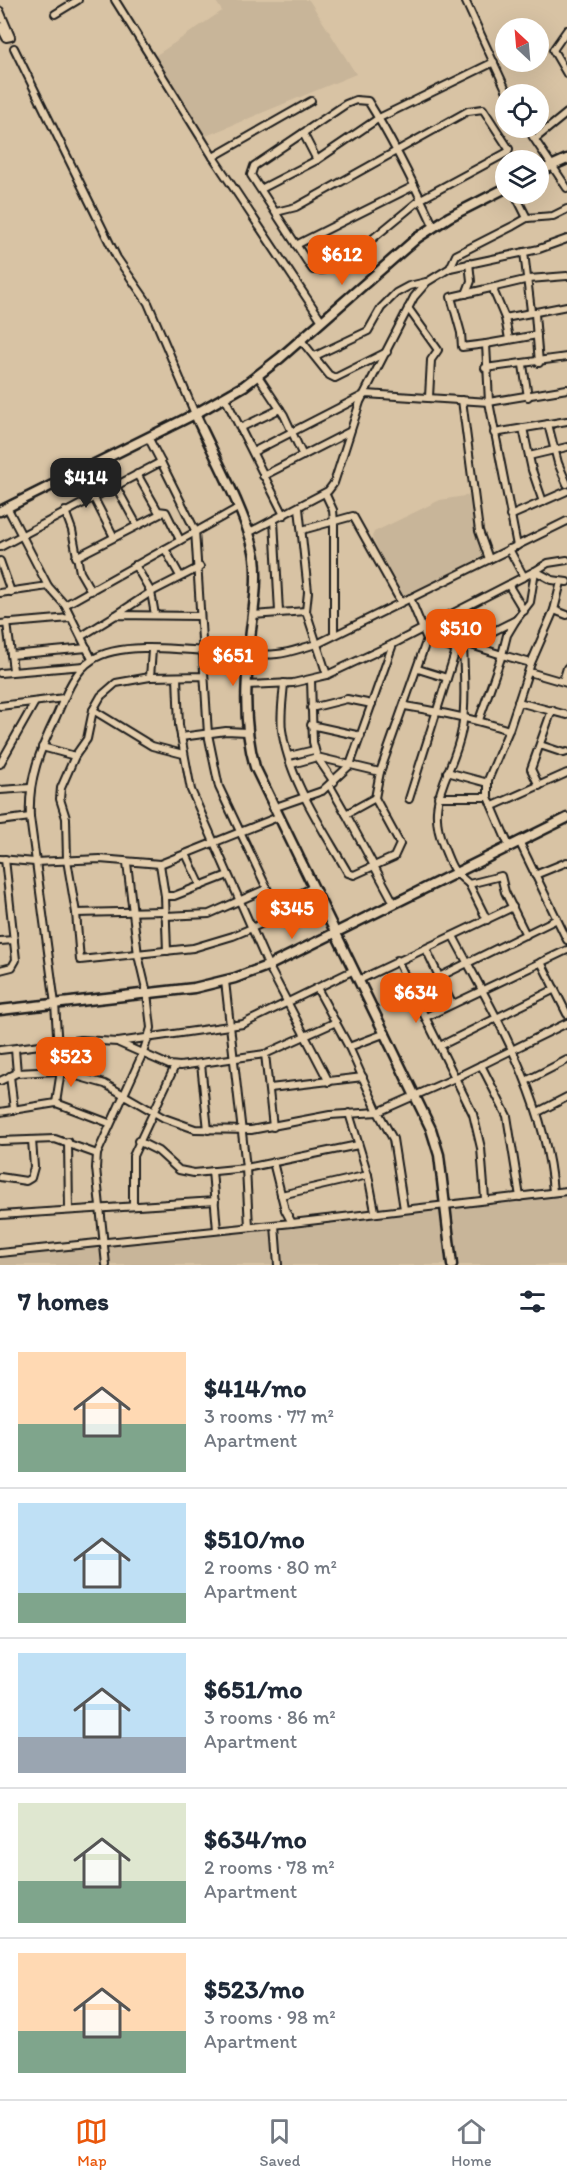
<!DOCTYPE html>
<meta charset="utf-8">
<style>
:root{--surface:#fff;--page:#f2f2f3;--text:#1f2937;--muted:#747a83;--line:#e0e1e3;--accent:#ea580c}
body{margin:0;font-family:Itim,sans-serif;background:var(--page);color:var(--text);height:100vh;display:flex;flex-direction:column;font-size:22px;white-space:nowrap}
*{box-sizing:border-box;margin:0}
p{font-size:20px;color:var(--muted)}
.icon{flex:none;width:33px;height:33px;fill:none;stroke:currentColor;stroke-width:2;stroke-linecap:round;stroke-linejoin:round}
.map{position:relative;height:1265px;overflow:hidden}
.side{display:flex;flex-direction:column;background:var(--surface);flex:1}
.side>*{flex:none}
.needle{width:39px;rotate:334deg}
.controls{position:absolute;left:495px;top:18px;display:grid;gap:12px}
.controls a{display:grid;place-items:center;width:54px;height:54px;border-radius:50%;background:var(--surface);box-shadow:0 6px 24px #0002;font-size:30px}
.price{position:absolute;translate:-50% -51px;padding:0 14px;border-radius:12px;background:var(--accent);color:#fff;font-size:20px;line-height:39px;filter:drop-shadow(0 2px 3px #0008)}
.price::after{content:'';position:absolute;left:50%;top:36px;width:18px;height:14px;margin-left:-9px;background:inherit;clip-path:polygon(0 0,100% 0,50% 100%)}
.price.selected{background:#222;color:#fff}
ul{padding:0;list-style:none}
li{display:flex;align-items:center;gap:18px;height:150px;padding:0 18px}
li+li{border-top:2px solid var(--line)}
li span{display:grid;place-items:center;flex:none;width:168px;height:120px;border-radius:0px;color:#555}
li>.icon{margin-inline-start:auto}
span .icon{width:72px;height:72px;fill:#fffc;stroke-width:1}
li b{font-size:26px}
h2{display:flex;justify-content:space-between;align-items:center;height:72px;padding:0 18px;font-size:26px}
.menu{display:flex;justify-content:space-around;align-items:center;height:84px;border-top:2px solid var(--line);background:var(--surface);font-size:16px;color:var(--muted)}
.menu a{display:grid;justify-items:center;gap:3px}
.menu .selected{color:var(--accent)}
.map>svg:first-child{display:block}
.built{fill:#c8b599}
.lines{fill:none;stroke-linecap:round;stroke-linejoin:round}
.street-casing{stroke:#1c1c1c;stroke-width:10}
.secondary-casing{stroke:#1c1c1c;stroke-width:13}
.street{stroke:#e4cead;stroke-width:6}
.secondary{stroke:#e4cead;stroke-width:8}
</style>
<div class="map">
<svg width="567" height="1265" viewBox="0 0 567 1265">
<rect width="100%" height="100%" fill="#d8c3a4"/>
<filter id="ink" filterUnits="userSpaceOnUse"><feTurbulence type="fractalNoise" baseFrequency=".0167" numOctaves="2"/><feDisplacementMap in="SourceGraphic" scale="12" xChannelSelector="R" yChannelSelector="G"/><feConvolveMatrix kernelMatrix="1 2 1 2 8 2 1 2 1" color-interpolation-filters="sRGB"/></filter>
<g filter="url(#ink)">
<g class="built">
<path d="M215,0H309L356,74L206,136L155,56L222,11Z"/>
<path d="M471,495L476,531L485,550L484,557L405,595L399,593L372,537L374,532L440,500Z"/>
<path d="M567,1194V1265H455L447,1206Z"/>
<path d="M444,1208L451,1265H280L277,1228Z"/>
<path d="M274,1228L277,1265H0V1257Z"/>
</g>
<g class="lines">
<g class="street-casing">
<g id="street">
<path d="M115,0L213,157L322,321"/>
<path d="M465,0L508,94"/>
<path d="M0,11L11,37L6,38L0,26"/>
<path d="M55,14L78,0"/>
<path d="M567,30L553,50L567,74"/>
<path d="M14,48L117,258L148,303L195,414"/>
<path d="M527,128L567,188"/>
<path d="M303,133L317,160"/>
<path d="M535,139L567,113"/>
<path d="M213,157L311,101"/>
<path d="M261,189L317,160L379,118L494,62"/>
<path d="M515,194L527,218"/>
<path d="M276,212L296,207L468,111L483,109L509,149L508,152L421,199L365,245L335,265L322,270H313L310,266L251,175L254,166L346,104L356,100L368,101C393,141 414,184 434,227"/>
<path d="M296,245L414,186"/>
<path d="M524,252L531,311L535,314L539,363"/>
<path d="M450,268L456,255L513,226L527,218L553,216L567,209"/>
<path d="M466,294L471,281L469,263"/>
<path d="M408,308L438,350L431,360L429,397"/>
<path d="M505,318L567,306"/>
<path d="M509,339L505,318L494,292L495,287L529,279L567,276"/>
<path d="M301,340L329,375L335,378L387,352"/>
<path d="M486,344L462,347L461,333L451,297L495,287"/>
<path d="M315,356L368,331L381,308L396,293L409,286L426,282"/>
<path d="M523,365L528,397"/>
<path d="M485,368L567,357"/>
<path d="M258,376L284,415L303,456"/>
<path d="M225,398L284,515"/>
<path d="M462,400L479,531L489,559"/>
<path d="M548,424L558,463L567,484"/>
<path d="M240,428L280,409"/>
<path d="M523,428L532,470L543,502"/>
<path d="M494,433L567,421"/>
<path d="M148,437L161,462"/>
<path d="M253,452L366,394L489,402L567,389"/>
<path d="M529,456L567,447"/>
<path d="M80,471L114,537"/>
<path d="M137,474L158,511L166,512L180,540"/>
<path d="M263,476L349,432"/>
<path d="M115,485L137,525"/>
<path d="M325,493L333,510L334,523V635"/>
<path d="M7,507L48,586L65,605L92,659"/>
<path d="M299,508L308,592L306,611L327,675"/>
<path d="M65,511L72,530L80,572L91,591"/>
<path d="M510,516L567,491"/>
<path d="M274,520L279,612"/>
<path d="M302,530L353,516L401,602"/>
<path d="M248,533L328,491L334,483L360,402L414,297L427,282L450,268L539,249L567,239"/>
<path d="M517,546L489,402L486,344L537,335"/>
<path d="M0,547L161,462L195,530L208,734L219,787L280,916L233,936L193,948L80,960L76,913L67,860L66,818L60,799L61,788L75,756L87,739L93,710L101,696L116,683L150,677L203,676"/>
<path d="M165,549L180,576"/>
<path d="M509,549L524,577"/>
<path d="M76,557L162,513"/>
<path d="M0,561L11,592"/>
<path d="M135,565L151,592L155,615"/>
<path d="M509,586L524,611"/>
<path d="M0,593L48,586"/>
<path d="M65,605L238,508"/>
<path d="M554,610L567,615"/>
<path d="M116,615L151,592L200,567"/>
<path d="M253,615L306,611"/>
<path d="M516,620L530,602L535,571L548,563L567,560"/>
<path d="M7,623L13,670"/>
<path d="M0,624L70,618"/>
<path d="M82,636L116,615L199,616"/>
<path d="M427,639L456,650L516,620L507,635L502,655L468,644"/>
<path d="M463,646C464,673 466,702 462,729C454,775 423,797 444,848C453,870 451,869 469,884L501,876L505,892L526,935"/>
<path d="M11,655L87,648"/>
<path d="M418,669L447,678"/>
<path d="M529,672L567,683"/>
<path d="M0,673L84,666"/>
<path d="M150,677L152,650"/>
<path d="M177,677L179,725L191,790L268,965L329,1082"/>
<path d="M311,680L313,742L317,757L334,782"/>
<path d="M563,681L567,668"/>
<path d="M284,683C283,698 280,715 282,730C289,781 323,829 348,873L354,875L394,857L400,844L375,798L380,772L427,639L410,598"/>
<path d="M246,685L293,683L327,675L393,644L535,571L552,580L567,582"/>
<path d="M518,702L567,715"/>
<path d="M0,706L64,698"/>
<path d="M405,706C441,712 474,719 509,730"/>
<path d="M311,708L347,699L372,704"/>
<path d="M93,710L152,746L183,754"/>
<path d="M479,720L502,655L531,663"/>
<path d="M311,725L361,736"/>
<path d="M181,737L226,731L247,732"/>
<path d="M540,745L564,753L567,752"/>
<path d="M42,747L75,756"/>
<path d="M289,756L314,750"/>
<path d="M0,764L35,702"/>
<path d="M292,764L317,757L380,772"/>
<path d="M447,772L488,783"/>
<path d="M330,786L346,814"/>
<path d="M539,786L531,769L552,710"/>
<path d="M0,790L30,788"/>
<path d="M438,797H488"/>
<path d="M375,798L346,814L394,903"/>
<path d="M409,799L456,650"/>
<path d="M493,806L567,773"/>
<path d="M273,808L322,791L350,765L393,644"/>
<path d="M0,821L30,817"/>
<path d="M519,841L567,940"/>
<path d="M509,846L488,797V780L509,730L531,663L554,610L561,582"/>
<path d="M186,854L201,886"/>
<path d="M0,859L35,862L100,859L160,864L278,817"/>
<path d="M160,864L165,896L167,951"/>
<path d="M535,875L567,862"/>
<path d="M469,884L487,920"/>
<path d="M165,896H174L228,875"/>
<path d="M275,908L313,887"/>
<path d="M76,913L164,911"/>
<path d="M165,916L209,914L266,889"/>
<path d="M453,936C496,1017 546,1099 553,1192"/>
<path d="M0,941L14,940"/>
<path d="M426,949L452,1004"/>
<path d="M397,960L473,1114L481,1148L485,1199"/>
<path d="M541,962L567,1014"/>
<path d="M0,970L12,967L16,960L5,859"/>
<path d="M439,977L557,919"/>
<path d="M359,980L513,907"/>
<path d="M225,981L246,1168L249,1227"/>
<path d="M317,988L349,1047L378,1112L393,1139L404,1209"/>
<path d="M426,1017L567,950"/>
<path d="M119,1043L169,1065L180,1066L265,1054L336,1022"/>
<path d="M440,1046L555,989"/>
<path d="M349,1047L386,1033"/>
<path d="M15,1049L17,1073"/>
<path d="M0,1050L81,1040L118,1042L243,1024L354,970"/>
<path d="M265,1054L273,1127"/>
<path d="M201,1064L208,1130"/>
<path d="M481,1065L507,1116L520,1197"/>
<path d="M10,1076L14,1109"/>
<path d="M0,1081L17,1073L59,1071L105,1084L164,1118L195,1129L251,1130L330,1115L378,1112L455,1078L567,1023"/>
<path d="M526,1081L567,1060"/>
<path d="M270,1088L363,1077"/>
<path d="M56,1103L60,1077L55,1004L30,817C28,779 40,750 56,717C65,697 73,672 92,660C129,634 231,659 277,654C290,653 304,647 317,644L567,521"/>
<path d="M0,1112L56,1103L109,1123"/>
<path d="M538,1112L567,1097"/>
<path d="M349,1113L368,1175L375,1211"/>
<path d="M0,1141L55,1139L97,1154"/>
<path d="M138,1141L158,1151L179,1170L194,1173L246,1168L358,1145"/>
<path d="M68,1142L69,1210"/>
<path d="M273,1162L285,1210L292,1223"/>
<path d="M212,1171L217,1230"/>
<path d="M0,1177L26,1181L31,1178L34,1167L32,1140"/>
<path d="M281,1195L368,1175"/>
<path d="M133,1206V1156L175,1066"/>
<path d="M0,1215L215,1201"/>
<path d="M275,1225L278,1265"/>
<path d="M0,1253L292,1223L567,1191"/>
<path d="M106,1265L96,1168L97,1154L143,1053L151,1028L147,993L138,955L127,863"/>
</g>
</g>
<g class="secondary-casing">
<g id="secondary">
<path d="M538,172L567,159"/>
<path d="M195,414L244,386L280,358L417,238L449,217L506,188"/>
<path d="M0,511L195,414C212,452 249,518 255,557C258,581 254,607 251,630C246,676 242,722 255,767L431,1129L439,1155L452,1265"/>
<path d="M0,1010L194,988L235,978L270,965L567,818"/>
</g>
</g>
<use href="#street" class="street"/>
<use href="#secondary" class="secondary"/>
</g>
</g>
</svg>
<div class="controls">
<a><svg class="needle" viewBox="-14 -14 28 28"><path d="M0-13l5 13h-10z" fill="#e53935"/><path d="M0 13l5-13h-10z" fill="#747a83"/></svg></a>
<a><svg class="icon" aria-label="locate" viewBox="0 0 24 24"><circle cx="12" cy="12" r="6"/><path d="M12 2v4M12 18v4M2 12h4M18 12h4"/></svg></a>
<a><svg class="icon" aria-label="layers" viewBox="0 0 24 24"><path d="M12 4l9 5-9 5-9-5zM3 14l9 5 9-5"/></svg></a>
</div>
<b class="price" style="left:342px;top:286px">$612</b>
<b class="price selected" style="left:86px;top:509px">$414</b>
<b class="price" style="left:461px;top:660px">$510</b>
<b class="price" style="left:233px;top:687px">$651</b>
<b class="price" style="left:292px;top:940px">$345</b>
<b class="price" style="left:416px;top:1024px">$634</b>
<b class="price" style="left:71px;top:1088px">$523</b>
</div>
<section class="side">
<h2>7 homes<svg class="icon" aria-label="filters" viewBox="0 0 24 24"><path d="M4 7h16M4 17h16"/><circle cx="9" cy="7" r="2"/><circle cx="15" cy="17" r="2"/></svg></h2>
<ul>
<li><span style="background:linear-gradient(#ffd9b3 60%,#7fa58c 0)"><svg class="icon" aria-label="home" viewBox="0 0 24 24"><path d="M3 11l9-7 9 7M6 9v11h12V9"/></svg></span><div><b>$414/mo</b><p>3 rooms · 77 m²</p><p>Apartment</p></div></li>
<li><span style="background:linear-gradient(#bfe0f5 75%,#7fa58c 0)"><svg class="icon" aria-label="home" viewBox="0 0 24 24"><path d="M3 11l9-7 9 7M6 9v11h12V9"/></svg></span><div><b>$510/mo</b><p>2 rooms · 80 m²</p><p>Apartment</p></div></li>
<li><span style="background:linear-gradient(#bfe0f5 70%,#9aa5b1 0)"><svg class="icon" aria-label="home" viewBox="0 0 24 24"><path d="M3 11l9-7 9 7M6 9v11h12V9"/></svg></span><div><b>$651/mo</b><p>3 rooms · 86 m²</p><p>Apartment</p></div></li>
<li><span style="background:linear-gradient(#dfe7d0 65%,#7fa58c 0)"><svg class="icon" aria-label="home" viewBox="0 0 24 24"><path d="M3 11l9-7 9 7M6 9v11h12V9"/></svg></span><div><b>$634/mo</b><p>2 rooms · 78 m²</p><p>Apartment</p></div></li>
<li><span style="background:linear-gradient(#ffd9b3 65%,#7fa58c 0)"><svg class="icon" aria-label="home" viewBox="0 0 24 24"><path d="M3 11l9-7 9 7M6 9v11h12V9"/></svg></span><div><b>$523/mo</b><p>3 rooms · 98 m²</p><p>Apartment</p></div></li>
</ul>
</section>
<nav class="menu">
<a class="selected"><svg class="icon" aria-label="map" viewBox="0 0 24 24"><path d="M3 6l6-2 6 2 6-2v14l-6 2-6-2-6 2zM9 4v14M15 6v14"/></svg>Map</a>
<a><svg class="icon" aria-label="saved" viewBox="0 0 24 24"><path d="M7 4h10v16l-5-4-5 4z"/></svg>Saved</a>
<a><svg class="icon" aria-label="home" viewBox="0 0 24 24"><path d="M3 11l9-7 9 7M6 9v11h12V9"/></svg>Home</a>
</nav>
